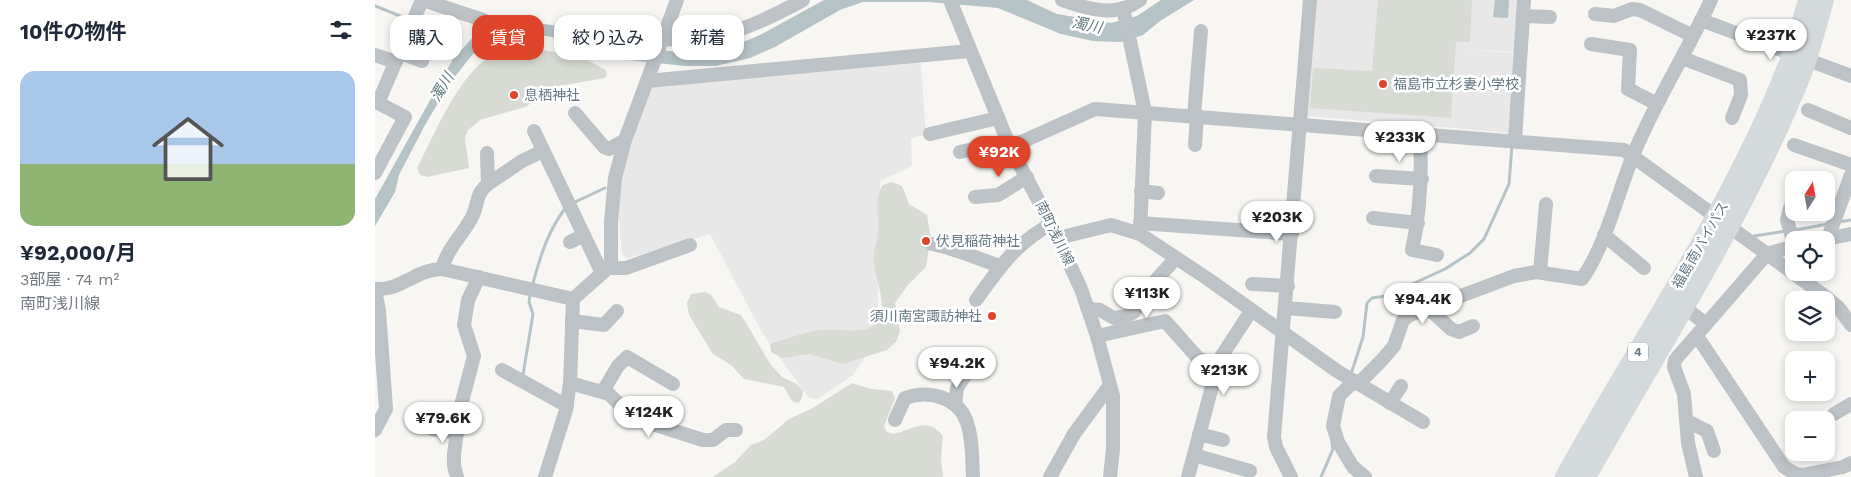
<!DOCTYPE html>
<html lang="ja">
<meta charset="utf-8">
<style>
:root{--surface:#fff;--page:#f6f6f7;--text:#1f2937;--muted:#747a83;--line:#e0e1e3;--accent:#df452b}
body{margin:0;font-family:"Work Sans","Noto Sans JP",sans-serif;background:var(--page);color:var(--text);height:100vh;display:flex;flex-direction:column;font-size:19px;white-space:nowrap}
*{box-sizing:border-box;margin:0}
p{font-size:16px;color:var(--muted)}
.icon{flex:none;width:28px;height:28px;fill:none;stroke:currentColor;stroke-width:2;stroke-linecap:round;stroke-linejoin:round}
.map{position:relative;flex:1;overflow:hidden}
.sheet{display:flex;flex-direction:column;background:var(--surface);width:375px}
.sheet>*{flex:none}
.hud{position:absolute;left:15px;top:15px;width:475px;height:45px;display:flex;gap:10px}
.needle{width:32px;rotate:11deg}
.buttons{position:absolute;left:1410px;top:171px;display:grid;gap:10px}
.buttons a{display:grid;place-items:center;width:50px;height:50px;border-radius:10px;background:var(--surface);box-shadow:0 2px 8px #0003;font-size:25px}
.price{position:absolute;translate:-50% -42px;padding:0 11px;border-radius:18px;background:#fff;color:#222;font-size:16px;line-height:32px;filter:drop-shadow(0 1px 2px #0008)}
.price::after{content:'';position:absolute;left:50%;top:30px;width:15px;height:11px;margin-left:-8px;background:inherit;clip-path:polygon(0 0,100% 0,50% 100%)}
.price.current{background:var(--accent);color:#fff}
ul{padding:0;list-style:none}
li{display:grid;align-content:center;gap:10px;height:265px;padding:0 20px}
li+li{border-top:1px solid var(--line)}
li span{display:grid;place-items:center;height:155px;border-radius:15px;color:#555}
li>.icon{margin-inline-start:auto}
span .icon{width:90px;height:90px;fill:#fffc;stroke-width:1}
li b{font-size:21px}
h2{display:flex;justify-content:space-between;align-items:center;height:60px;padding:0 20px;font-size:21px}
.tag{padding:0 18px;border-radius:15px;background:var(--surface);box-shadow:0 2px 8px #0003;font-size:18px;line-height:45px}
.tag.current{background:var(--accent);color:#fff}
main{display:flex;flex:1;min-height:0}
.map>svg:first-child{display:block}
.built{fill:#e7e8e7}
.green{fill:#d7dbd3}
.water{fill:#b5c3c6}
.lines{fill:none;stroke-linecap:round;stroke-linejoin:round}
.stream{stroke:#b5c3c6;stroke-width:3}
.minor{stroke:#bdc2c6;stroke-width:14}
.highway{stroke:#d4d9dc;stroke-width:20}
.poi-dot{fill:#df452b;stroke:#fff;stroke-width:2}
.labels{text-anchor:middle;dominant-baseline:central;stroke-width:5;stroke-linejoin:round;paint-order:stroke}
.shield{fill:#fff;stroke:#94a1a9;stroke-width:1}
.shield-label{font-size:12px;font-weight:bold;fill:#667984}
.poi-label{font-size:14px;fill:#667984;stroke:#fff;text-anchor:start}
.street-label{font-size:14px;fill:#667984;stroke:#fff}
.water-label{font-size:15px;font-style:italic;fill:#627b80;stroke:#fff}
</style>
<main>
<section class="sheet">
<h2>10件の物件<svg class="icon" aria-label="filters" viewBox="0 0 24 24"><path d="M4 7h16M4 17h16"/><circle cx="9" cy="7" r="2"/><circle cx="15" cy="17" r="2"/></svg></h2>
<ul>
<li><span style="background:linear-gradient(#a9c7e8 60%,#8fb573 0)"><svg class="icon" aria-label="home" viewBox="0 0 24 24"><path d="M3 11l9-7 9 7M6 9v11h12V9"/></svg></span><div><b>¥92,000/月</b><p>3部屋 · 74 m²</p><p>南町浅川線</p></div></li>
</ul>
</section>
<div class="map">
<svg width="1476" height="477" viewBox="0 0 1476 477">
<rect width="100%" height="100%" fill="#f7f6f3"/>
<g class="built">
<path d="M939,0H1143L1140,52L1085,49L1140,53L1134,133L1078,128L1079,113L1078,128L931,116Z"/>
<path d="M546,63L551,134L536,139L537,166L505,181L502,340L478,375L442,399L433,397L388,334L335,234L253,258L247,254L243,209L245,172L277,86Z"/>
</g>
<g class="green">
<path d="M1003,0H1097L1095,42H1081L1076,118L935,108L938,68L997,71Z"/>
<path d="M150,48L189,53L208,58L231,70L232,75L230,78L184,86L150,107L105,120L93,130L90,138L94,168L52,177L45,175L42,168L46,160C63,127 89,63 127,50C134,48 143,49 150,48Z"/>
<path d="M517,182L527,186L534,204L552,215L556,238L551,267L533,285L520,303L525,331L521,342L512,350L468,364L434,354L407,358L396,352L395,344C411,339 430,332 447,330C462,328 482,334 496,327C518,318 500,279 499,264C497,253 502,244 503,234C505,219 498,197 508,185Z"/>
<path d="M330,292L336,295L344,307L366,315L396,365L407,377L420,383L428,390L427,398L423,403L417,401L409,387L369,379L356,365L338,354L314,315L312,303L316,294Z"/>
<path d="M477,383L496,389L517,391L520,398L509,426L512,432L519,434C538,429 553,416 568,436L566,458L568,477H338L360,462L376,445L389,440L414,419L436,409Z"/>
</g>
<g class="water">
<path d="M449,0H652L682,14L736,23L762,16L786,0H819L785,21L768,35L746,42L718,41L686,34L623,8L554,2H488L465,10L400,47L375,58L341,66H310L245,59L197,41L171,36L145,34L119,38L97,55L75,83L50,125L24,175L20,192L0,226V199L78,59L100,35L122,24L162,23L205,29L271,48L302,52L361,45L385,35Z"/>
<path d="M1120,0H1134L1133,18L1118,17Z"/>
</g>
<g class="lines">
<g class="stream">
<path d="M0,6L30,18"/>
<path d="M42,25L79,40"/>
<path d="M198,203L230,188"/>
<path d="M1464,222L1476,220"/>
<path d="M1420,230L1453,224"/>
<path d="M1379,236L1411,231"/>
<path d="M158,283C166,254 173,231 191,207"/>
<path d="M976,374L988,337L992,303L997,298L1011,296L1070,269L1095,253L1109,239L1134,184L1137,145"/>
<path d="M148,375L158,314L154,302L155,295"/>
<path d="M946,477L958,449L957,442"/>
</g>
<g class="minor">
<path d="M48,0L108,20"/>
<path d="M575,0L635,147L676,224L706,289L722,336L738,396V449L735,477"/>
<path d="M687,0C712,9 741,18 765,0"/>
<path d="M748,8L770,112L765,234"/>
<path d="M1220,14L1239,16L1257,9L1265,10L1318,36"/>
<path d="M1148,16L1175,17"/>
<path d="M1326,20L1476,76"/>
<path d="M287,39C343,43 380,26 428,0"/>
<path d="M1216,44L1255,50L1253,89L1282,104"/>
<path d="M25,53L47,61"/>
<path d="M0,55L21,62"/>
<path d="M1307,58L1365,80L1366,95L1357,118"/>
<path d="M272,81L594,51"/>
<path d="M1433,110L1476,128"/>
<path d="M200,113L229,147L234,149L250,140"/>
<path d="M819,116L826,31"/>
<path d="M159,131L227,273"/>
<path d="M1045,133C1047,173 1046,210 1037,250L1062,255"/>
<path d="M555,134L623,118"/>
<path d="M1140,140L1149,0"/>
<path d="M820,145L822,116"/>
<path d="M1419,145L1476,165"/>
<path d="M635,147L720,109L1249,150L1447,294L1464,308L1476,325"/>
<path d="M585,152L633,141"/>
<path d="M0,173L30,117L3,103L47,0"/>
<path d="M1001,176L1047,179"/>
<path d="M113,184L147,161L168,151"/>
<path d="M766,191L783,193"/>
<path d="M600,197L623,195L652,177"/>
<path d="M1415,208L1412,220L1419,244"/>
<path d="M998,218L1043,223"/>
<path d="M765,223L917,234"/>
<path d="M1229,235L1269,268"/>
<path d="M683,238L736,225L765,234L833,279L962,371L1048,422"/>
<path d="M1453,238L1476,175"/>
<path d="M1445,240L1476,234"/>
<path d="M195,242L209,235"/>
<path d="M557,244C582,249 601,258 625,266"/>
<path d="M233,268H251L315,245"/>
<path d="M67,269C72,248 89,234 98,215C104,201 100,195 113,184L112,153"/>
<path d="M1165,272L1171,204"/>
<path d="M877,284L913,286"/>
<path d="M0,289C25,291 42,269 67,269L198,299"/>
<path d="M0,289L4,311L11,409L0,430"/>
<path d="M601,300C625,267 639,245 676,224"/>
<path d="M1309,307L1331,324"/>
<path d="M911,308L960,312"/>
<path d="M1053,308L1076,329L1084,332L1098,326"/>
<path d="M713,309L725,310L739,318L752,316L759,312L772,290L801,258"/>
<path d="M197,321L229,325L242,311"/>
<path d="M722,336L790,321L823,358L842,366"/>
<path d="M1322,336L1409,467L1421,474L1427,475L1468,467L1476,463"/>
<path d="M127,370L192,406"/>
<path d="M195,383L234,394L248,408L268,421L328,440H338L351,430H361"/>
<path d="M228,391L243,366L252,357L298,384"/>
<path d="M1015,403L1026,386"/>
<path d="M580,405L582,388L601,358"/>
<path d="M1459,414L1476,404"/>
<path d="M520,420L530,398C555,389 586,398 593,426C598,442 597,461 598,477"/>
<path d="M1312,421L1332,431L1339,451"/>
<path d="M57,429L83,432"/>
<path d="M824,434L848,440"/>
<path d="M819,455L875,471"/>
<path d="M82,477L79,466V455L84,413L99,356L89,325L93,300L104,277"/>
<path d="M170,477L191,410L195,383L198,299L233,268L236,262V222L240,178L250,140L302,0"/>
<path d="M675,477L699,434L735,385"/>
<path d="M813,477L844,360L876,311"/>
<path d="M916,477L901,447L899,437L935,0"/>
<path d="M990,477L978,467L963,442L958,426L964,396L975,385L987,380L1006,361L1019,346L1028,320L1035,315L1139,276L1161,272L1207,279C1231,245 1243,192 1259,153C1281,100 1312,52 1336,0"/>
<path d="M1321,477L1313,443L1309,394L1299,367L1300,360L1392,254L1419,246"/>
</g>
<g class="highway">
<path d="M1190,477C1265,340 1356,211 1413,65C1421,44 1427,22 1433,0"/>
<path d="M1211,477C1286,344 1370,215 1427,73C1436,49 1442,24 1449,0"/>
</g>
</g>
<g class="poi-dot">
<circle cx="1008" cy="84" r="5"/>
<circle cx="139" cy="95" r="5"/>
<circle cx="551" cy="241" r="5"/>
<circle cx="617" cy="316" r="5"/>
</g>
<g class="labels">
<rect class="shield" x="1253" y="342.5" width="20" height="19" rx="4"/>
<g class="shield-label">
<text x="1263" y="352">4</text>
</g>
<g class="poi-label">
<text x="1018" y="84">福島市立杉妻小学校</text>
<text x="149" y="95">息栖神社</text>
<text x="561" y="241">伏見稲荷神社</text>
<text x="607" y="316" text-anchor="end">須川南宮諏訪神社</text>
</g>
<g class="street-label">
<text transform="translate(680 233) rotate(64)">南町浅川線</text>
<text transform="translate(1325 245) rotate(-60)">福島南バイパス</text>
</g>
<g class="water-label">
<text transform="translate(712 25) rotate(11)">濁川</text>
<text transform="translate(67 87) rotate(-59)">濁川</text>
</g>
</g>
</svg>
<div class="buttons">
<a><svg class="needle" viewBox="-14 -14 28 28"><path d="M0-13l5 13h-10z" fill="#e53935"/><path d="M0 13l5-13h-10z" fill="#747a83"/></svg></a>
<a><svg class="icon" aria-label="locate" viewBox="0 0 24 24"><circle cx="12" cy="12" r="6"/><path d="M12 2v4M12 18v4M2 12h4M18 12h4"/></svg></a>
<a><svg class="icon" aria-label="layers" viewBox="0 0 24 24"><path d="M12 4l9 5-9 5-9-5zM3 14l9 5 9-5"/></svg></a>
<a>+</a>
<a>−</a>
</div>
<b class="price" style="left:1396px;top:61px">¥237K</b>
<b class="price" style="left:1025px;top:163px">¥233K</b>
<b class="price current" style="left:624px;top:178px">¥92K</b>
<b class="price" style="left:902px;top:243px">¥203K</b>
<b class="price" style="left:772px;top:319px">¥113K</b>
<b class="price" style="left:1048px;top:325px">¥94.4K</b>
<b class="price" style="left:582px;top:389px">¥94.2K</b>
<b class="price" style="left:849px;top:396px">¥213K</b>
<b class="price" style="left:274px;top:438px">¥124K</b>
<b class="price" style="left:68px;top:444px">¥79.6K</b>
<div class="hud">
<a class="tag">購入</a>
<a class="tag current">賃貸</a>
<a class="tag">絞り込み</a>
<a class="tag">新着</a>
</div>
</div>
</main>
